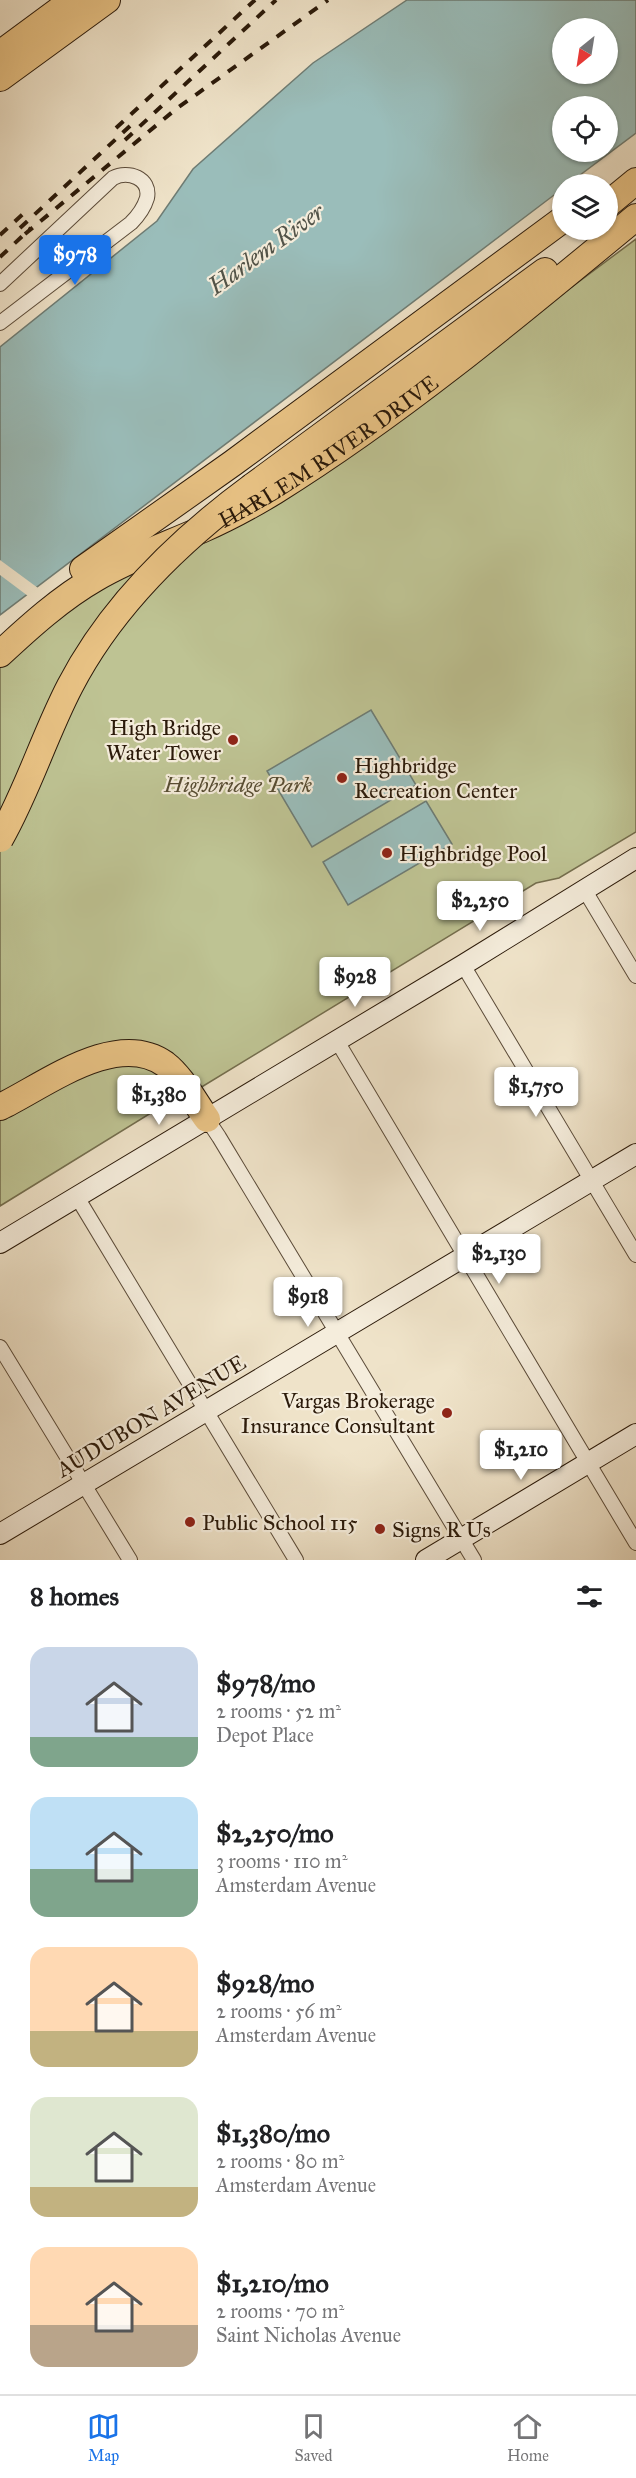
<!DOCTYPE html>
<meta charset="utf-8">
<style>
:root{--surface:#fff;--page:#f2f2f2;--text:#202124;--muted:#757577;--line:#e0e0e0;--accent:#1a73e8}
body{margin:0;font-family:"IM FELL Great Primer",serif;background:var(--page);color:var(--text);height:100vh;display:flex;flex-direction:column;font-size:22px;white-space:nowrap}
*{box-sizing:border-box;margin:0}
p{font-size:20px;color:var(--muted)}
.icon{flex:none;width:33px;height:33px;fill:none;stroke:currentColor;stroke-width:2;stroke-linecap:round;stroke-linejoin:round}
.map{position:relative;height:1560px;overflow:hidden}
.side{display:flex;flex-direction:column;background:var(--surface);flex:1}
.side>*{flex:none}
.needle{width:39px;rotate:210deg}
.fabs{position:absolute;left:552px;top:18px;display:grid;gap:12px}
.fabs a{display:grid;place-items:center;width:66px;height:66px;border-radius:50%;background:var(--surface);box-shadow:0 2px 4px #0004;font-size:30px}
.price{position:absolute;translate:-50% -51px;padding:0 14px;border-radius:6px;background:#fff;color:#222;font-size:20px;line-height:39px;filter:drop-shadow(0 2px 3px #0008)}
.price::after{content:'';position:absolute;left:50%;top:36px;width:18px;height:14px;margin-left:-9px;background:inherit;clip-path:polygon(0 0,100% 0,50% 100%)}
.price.on{background:var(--accent);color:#fff}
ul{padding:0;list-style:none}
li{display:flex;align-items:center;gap:18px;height:150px;padding:0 30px}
li span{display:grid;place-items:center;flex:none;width:168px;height:120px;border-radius:18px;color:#555}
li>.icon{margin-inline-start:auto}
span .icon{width:72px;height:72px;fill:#fffc;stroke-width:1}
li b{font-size:26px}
h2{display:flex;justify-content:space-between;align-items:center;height:72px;padding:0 30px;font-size:26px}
.dock{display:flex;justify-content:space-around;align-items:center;height:84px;border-top:2px solid var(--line);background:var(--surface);font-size:16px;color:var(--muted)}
.dock a{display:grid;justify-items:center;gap:3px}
.dock .on{color:var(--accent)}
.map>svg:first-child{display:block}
.green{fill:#bec393;stroke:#746e4e;stroke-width:1.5}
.water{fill:#9abdba;stroke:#6e7c74;stroke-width:1.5;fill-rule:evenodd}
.pier{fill:#efe3c9}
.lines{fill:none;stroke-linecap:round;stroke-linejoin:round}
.street-casing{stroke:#5c4c3a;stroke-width:16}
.secondary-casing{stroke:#2b1a0a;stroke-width:22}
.highway-casing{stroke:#2b1a0a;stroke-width:28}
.street{stroke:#f5eddc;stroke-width:14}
.secondary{stroke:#f5eddc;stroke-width:20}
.highway{stroke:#e8c284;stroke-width:26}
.rail{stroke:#2b1a0a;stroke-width:4;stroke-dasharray:10 10;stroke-linecap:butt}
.highway-bridge-casing{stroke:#2b1a0a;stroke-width:28;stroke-linecap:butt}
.highway-bridge{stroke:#e8c284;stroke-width:26}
.poi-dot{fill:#8f2418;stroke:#f5eddc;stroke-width:2}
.labels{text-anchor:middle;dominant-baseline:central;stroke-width:4.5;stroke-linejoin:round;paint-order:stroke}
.street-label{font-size:22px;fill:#2b1a0a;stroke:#f5eddc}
.poi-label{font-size:22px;fill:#2b1a0a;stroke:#f5eddc;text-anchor:start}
.park-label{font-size:22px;font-style:italic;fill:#574d33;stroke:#f5eddc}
.water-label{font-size:24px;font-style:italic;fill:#525348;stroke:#f5eddc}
</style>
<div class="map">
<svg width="636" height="1560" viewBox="0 0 636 1560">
<rect width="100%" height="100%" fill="#efe3c9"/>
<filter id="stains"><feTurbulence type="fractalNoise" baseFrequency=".00333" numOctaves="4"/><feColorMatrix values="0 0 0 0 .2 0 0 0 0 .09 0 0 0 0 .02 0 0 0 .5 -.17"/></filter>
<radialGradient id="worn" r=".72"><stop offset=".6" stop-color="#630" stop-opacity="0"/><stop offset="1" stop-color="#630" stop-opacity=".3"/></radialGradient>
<g class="green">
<path d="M636,239V832L559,878L536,883L195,1091L138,1047L0,1101V665L77,601L435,389Z"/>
<path d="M145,1062L176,1089L178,1104L167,1103L0,1206V1115L86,1069Z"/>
</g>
<g class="water">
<path d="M407,0H636V133L568,184H562V189L0,615V347L157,221L193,169L313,63ZM562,28H608V74H562ZM562,106H608V152H562Z"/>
<path d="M371,710L416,785L312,847L267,771Z"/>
<path d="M426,801L452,844L348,905L323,862Z"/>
</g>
<path class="pier" d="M0,560L38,588L28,596L0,575Z"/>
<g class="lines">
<g class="street-casing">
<g id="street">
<path d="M0,284L113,178C128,170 151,178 147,198C144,208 138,216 131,223L0,323"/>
<path d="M584,889L636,976"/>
<path d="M463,965L636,1255"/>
<path d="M337,1041L636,1543"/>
<path d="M207,1119L219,1137L474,1560"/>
<path d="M77,1197L296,1560"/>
<path d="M0,1347L130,1560"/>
</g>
</g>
<g class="secondary-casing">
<g id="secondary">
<path d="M0,1243L463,965L636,858"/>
<path d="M0,1534L636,1154"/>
<path d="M426,1560L636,1434"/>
</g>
</g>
<g class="highway-casing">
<g id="highway">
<path d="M0,54L73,0"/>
<path d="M0,78L107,0"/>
<path d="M608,204L636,181"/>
<path d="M253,486L545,271"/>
<path d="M83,569L233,463L562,220"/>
<path id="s1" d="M0,654C29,627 61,598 96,578C130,558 167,545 203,529C228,518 252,505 275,491C403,411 520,313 636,217"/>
<path d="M0,1107C44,1086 116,1029 165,1064C182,1077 194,1101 207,1119"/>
</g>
</g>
<use href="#street" class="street"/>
<use href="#secondary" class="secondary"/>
<use href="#highway" class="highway"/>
<g class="rail">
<path d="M116,128L255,0"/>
<path d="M125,140L276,0"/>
<path d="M20,228L130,126"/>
<path d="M25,234L176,109L328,0"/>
<path d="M0,235L23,214"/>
<path d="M0,257L31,228"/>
</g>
<g class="highway-bridge-casing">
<path id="highway-bridge" d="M0,839C28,790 44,736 70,686C112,605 181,539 253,486"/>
</g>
<use href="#highway-bridge" class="highway-bridge"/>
</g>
<g class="poi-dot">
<circle cx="233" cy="740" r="6"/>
<circle cx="342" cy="778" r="6"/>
<circle cx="387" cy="853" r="6"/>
<circle cx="447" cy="1413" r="6"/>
<circle cx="190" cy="1522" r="6"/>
<circle cx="380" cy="1529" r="6"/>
</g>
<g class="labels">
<g class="street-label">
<text stroke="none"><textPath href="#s1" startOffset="388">HARLEM RIVER DRIVE</textPath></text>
<text transform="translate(151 1416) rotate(-31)">AUDUBON AVENUE</text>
</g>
<g class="poi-label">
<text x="221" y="727" text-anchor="end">High Bridge<tspan x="221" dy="25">Water Tower</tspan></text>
<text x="354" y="765">Highbridge<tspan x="354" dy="25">Recreation Center</tspan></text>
<text x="399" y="853">Highbridge Pool</text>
<text x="435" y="1400" text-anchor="end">Vargas Brokerage<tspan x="435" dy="25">Insurance Consultant</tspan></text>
<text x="202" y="1522">Public School 115</text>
<text x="392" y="1529">Signs R Us</text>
</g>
<g class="park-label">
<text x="238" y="784">Highbridge Park</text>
</g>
<g class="water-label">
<text transform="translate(266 249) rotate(-36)">Harlem River</text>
</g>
</g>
<rect width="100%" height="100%" filter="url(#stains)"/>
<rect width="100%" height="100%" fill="url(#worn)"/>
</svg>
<div class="fabs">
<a><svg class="needle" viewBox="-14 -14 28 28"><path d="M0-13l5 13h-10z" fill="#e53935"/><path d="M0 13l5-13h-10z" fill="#757577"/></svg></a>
<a><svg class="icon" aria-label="locate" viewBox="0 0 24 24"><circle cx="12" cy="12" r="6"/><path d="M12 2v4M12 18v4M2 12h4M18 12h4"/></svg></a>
<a><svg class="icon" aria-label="layers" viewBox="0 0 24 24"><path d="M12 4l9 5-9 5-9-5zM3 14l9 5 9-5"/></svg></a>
</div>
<b class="price on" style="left:75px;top:286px">$978</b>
<b class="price" style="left:480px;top:932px">$2,250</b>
<b class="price" style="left:355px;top:1008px">$928</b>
<b class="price" style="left:536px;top:1118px">$1,750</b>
<b class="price" style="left:159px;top:1126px">$1,380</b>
<b class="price" style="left:499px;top:1285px">$2,130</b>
<b class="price" style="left:308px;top:1328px">$918</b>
<b class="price" style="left:521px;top:1481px">$1,210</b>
</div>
<section class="side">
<h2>8 homes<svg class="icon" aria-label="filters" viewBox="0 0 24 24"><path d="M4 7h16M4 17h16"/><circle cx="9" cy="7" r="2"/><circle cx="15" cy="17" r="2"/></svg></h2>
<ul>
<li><span style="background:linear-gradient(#c9d6e8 75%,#7fa58c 0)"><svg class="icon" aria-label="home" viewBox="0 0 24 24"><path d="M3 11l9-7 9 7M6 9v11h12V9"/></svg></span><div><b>$978/mo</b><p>2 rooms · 52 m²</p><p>Depot Place</p></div></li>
<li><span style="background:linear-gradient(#bfe0f5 60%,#7fa58c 0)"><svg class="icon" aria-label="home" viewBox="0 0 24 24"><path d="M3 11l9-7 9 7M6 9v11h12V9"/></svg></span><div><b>$2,250/mo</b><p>3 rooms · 110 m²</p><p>Amsterdam Avenue</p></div></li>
<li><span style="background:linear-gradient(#ffd9b3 70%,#c2b280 0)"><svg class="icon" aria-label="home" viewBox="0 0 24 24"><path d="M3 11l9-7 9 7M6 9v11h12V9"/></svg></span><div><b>$928/mo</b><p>2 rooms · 56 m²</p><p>Amsterdam Avenue</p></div></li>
<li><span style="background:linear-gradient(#dfe7d0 75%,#c2b280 0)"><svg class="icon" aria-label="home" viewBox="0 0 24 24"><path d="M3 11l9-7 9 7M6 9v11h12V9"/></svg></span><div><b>$1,380/mo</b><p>2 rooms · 80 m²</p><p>Amsterdam Avenue</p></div></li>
<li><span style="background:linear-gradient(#ffd9b3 65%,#b9a48a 0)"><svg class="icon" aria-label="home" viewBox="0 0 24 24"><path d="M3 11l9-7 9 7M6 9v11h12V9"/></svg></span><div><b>$1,210/mo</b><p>2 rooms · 70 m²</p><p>Saint Nicholas Avenue</p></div></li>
</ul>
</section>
<nav class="dock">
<a class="on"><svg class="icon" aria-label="map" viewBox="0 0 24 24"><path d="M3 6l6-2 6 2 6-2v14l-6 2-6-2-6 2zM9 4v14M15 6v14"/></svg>Map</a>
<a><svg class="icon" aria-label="saved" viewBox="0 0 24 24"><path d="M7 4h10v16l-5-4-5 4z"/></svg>Saved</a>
<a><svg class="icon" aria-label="home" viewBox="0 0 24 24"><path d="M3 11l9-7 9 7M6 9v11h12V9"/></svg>Home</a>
</nav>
